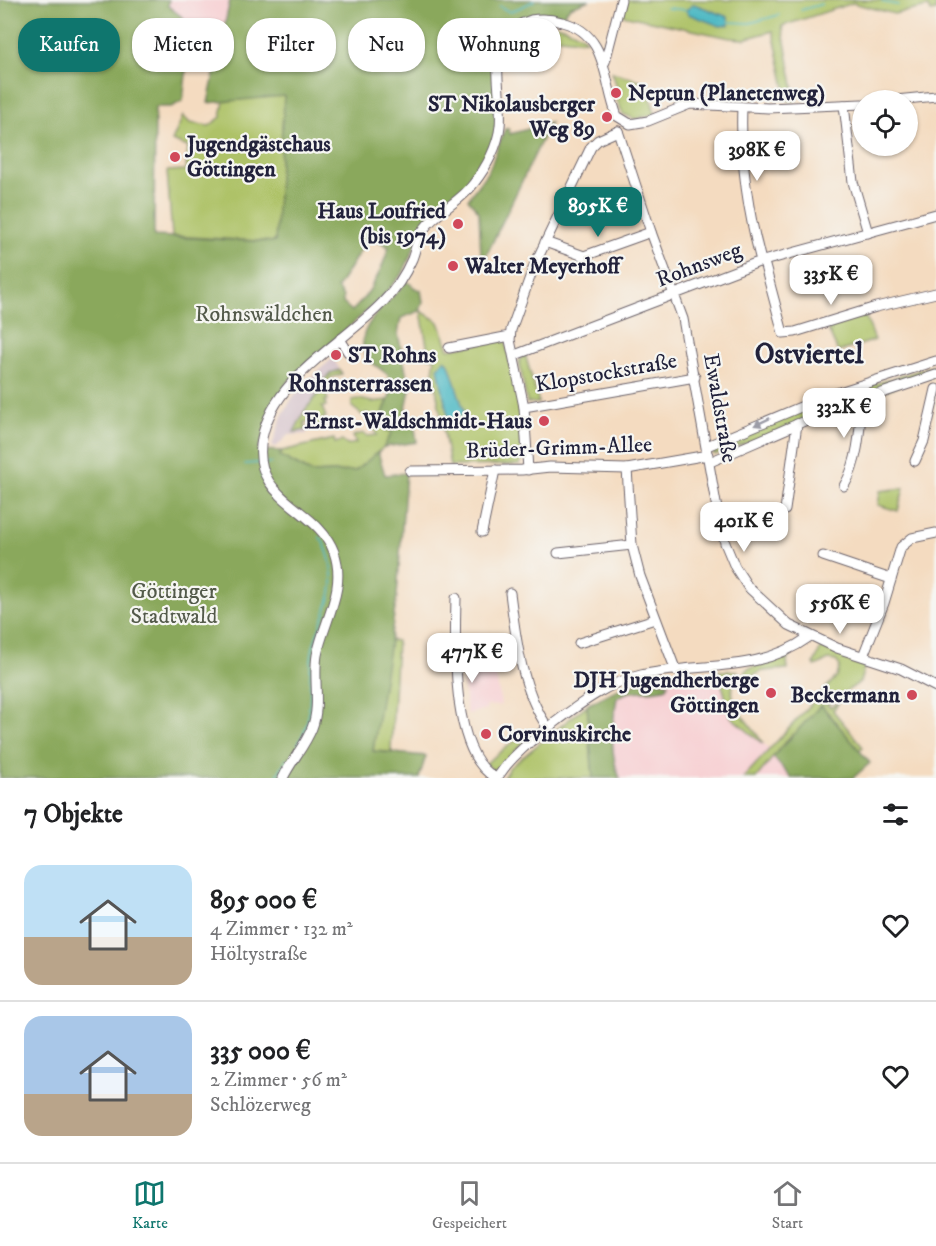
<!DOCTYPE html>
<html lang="de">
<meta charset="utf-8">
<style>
:root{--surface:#fff;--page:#f6f6f6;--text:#202124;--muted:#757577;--line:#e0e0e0;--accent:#0f766e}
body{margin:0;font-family:"IM FELL DW Pica",serif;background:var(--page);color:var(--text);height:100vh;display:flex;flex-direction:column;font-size:22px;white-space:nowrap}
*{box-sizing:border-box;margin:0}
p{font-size:20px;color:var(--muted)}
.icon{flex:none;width:33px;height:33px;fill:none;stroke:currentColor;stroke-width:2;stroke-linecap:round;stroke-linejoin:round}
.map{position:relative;height:778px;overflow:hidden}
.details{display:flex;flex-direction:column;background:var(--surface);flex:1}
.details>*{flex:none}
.banner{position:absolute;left:18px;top:18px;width:600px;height:54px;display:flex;gap:12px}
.buttons{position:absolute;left:852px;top:90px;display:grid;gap:12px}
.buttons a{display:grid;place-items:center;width:66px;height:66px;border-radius:50%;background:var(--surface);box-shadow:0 2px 4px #0004;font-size:30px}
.price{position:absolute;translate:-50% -51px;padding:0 14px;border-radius:12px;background:#fff;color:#222;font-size:20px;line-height:39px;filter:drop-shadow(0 2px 3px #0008)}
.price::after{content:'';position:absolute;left:50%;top:36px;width:18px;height:14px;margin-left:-9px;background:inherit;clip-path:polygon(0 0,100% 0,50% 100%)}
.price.selected{background:var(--accent);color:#fff}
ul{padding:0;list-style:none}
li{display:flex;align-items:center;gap:18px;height:150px;padding:0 24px}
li+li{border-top:2px solid var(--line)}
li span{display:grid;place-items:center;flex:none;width:168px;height:120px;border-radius:18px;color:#555}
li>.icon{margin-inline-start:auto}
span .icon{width:72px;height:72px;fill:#fffc;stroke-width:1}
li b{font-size:26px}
h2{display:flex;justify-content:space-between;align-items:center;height:72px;padding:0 24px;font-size:26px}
.chip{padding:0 21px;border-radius:24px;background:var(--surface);box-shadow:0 2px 4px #0004;font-size:21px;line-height:54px}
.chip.selected{background:var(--accent);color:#fff}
.menu{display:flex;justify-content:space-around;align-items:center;height:84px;border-top:2px solid var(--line);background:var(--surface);font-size:16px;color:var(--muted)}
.menu a{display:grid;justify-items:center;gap:3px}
.menu .selected{color:var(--accent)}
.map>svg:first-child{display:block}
.built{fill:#f7cfd2}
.industrial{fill:#d2bdc6}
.green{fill:#aec267;stroke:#687251;stroke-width:1.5}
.forest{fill:#8aa85c;stroke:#56654c;stroke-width:1.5;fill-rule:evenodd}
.water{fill:#49b7c2;stroke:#366c7e;stroke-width:1.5}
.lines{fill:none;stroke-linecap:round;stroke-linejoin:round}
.stream{stroke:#49b7c2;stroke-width:1.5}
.minor-casing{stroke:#6c636a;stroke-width:11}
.minor{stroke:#fff;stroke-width:9}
.oneway{fill:#9c9ca7}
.poi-dot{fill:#d1495b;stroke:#f6f6f2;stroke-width:2}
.labels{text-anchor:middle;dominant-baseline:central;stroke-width:4.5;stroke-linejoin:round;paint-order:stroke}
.poi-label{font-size:22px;font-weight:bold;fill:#22223b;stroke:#f6f6f2;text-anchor:start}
.street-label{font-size:22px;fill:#22223b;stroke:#f6f6f2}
.park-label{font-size:22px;fill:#535a4a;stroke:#f6f6f2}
.neighbourhood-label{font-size:24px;font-weight:bold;fill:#22223b;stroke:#f6f6f2}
.district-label{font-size:28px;font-weight:bold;fill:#22223b;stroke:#f6f6f2}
</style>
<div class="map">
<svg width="936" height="778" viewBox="0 0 936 778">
<rect width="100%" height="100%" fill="#f6f6f2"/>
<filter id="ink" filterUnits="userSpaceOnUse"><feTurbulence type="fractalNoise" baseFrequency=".0167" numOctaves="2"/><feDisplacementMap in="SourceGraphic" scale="12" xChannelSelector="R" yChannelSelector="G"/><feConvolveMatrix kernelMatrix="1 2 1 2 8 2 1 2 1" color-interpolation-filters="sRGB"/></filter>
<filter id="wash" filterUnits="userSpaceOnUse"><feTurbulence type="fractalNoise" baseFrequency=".008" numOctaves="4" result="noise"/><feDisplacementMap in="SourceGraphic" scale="24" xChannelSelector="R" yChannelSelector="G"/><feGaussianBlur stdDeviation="1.35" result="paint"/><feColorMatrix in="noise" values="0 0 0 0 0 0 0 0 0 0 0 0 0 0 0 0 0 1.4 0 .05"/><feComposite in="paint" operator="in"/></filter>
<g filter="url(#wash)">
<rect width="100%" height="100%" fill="#f4dbc0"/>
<g class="built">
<path d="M169,0H230L222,39L193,32L168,6Z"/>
<path d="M489,659L490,674H496L501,705L486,706L487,709L467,714L461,661Z"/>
<path d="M718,671L731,717L770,749L743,778H610L603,695L649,680Z"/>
<path d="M773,757L791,778H756Z"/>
</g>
<path class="industrial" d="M333,358L340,370L331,373L322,383L326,386L298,422L295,431L307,430V434L288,435L276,447L272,446L282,416L293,397L307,381Z"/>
<g class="green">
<path d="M626,0H936V11L930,12L928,7L894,14L853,3L782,26L796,101H788L773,31L744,39L730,38L622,15Z"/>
<path d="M531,24C551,21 570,27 586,39L581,40L518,34L520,30Z"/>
<path d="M612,72L642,81L650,95L655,114L635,119L623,114L613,91L617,87Z"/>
<path d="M284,95L276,242L172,236L167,171L186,170L188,147L172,141L183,116L190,123L209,126L221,117L224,101Z"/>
<path d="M421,311L439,322L449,349L505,339L519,402L522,460L519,465L450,466L433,372L435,358L429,357Z"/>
<path d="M865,315L875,340L838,352L826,325Z"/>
<path d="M525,354L539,403H527L519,361Z"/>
<path d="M936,365L935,372L715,455L712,452L716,447L827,399Z"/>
<path d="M340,370L342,374L330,378L328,389L324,390L328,400L325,401L326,406L322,407L326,417L323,418L324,427L318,428L316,421L304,422L306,430L294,432L305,410L325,386L322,382L331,373Z"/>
<path d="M359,399L372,402L388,400L382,416L370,418L367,413L362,415L352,407V400Z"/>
<path d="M382,420L385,429L392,432L384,447L355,471L313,473L280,456L282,451L334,439L335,443L342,441L347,445L356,443L353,436L363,433L367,436L377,435L373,427L377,426L376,421Z"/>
<path d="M904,488L898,511L878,505L880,491Z"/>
<path d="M388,640L397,641L391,750L393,752H390L373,751Z"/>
<path d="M821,648L866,662L860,682L827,705L831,707L840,701L833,710L835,713L863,747L859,750L821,705L795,736L792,734L756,778H743L837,676L840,666L836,661L829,660L815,666L814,663Z"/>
<path d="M792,653L787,660L788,669L763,671L749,677L750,688H747L745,673L747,669Z"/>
<path d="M718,671H737L739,673C718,701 752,722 763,744L731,717Z"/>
<path d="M587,705L593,778H503L509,768Z"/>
<path d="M529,730H536L494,772L486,763Z"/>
</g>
<g class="forest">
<path d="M0,0H169L168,6L181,16L191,30L183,101L171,107H155L154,236L275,242L284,96L208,103L230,0H590L570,7L562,17L519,22L498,48L497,130L490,152L467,188L425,223L403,273L380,299L287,383L258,450L282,451L280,456L312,473L355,471L378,452L385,475L406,473L397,596L373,751L426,756L419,778H0ZM369,237L389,247C381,272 371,293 352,311L343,303V297L337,288Z"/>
<path d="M550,123L485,258L481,257L479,212L468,199L489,170L505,129H509L510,134Z"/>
<path d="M407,281L415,288L421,290L423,302L420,311L401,318L398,334L410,390L404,417L414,421L417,442L384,447L392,432L385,430C379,413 386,410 390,395C392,390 389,381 388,375C381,369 372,364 367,357C349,329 391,302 407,281Z"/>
<path d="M649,680L668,683L667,688C651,694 630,687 617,698C612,723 609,754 620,778H593L587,705L620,688Z"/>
<path d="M821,705L870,763L853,778H791L773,757Z"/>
</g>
<g class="water">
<path d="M694,4L728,17L729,25L720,26L688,14L686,10Z"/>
<path d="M445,359L449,364L464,411L461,416L452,419L448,417L438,368Z"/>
</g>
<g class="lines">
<g class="stream">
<path d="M882,2L898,5"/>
<path d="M499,6L510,12L534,1"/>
<path d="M667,8L686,10"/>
<path d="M801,10L822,4"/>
<path d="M728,22L750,23L779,15"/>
<path d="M266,463H272"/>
<path d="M245,464L259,463"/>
<path d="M261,476L274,497L299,517"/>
<path d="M298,744C317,714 306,681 313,648C318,627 330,607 332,586C333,569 329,551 320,537"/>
<path d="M276,778L286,759"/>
</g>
</g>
</g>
<g filter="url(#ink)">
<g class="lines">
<g class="minor-casing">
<g id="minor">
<path d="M605,62L621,0"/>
<path d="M896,100L936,96"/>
<path d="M844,105L853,182L868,233"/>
<path d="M742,107C740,159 747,207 760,257L765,266L783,333L795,332L876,307L936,293"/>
<path d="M618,131L651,232L683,319L717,509L725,543L735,567L748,587L789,625L837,648L901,669L936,687"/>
<path d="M545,242L584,256L651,232"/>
<path d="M340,339L348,352"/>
<path d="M449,348L510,336"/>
<path d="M515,355L756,263L936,214"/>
<path d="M524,407L695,377"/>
<path d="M707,446L827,396L936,361"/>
<path d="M915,461L924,441L936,389"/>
<path d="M710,462L825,412L936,375"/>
<path d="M627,469L632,545L640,576L676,671"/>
<path d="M528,470L524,407L510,340L511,330L534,266L591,147L598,140L618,131"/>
<path d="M410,471L522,470L550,467L627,469L708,455"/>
<path d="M844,486C859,461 860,427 862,399"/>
<path d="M785,510L797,424"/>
<path d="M482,532L495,470"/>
<path d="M558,553L632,545"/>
<path d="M823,556L891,579"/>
<path d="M510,593C516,639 521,689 548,728"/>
<path d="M456,598C455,643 450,754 496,778"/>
<path d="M579,643L655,619"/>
<path d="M863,656L884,603L901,547L912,538L936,533"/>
<path d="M283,778C291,761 305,746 312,728C321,705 313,679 317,655C324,620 347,589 334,552C317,506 250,501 262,438C274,377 343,344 383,302C395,290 405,275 412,259C416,249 417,238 424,229C437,211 461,202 474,183C486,168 498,146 500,126C504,92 480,34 531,20C541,18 552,19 562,22C608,33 603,80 617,116L630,124L648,121L690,104L768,108L862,104"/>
<path d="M497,778C511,756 533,739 553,724C581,703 607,683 641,675C699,662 758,674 809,637"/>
</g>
</g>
<use href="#minor" class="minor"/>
</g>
<defs><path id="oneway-solid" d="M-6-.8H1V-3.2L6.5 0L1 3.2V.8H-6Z" transform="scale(1.5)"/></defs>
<use class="oneway" href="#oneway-solid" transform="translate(762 422) rotate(155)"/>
</g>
<g class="poi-dot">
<circle cx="616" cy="93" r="6"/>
<circle cx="607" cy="117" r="6"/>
<circle cx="175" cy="157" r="6"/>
<circle cx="458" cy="224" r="6"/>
<circle cx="453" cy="266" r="6"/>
<circle cx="336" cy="355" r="6"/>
<circle cx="544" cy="421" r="6"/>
<circle cx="771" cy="693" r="6"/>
<circle cx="912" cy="695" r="6"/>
<circle cx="486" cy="734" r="6"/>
</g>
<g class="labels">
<g class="poi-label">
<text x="628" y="93">Neptun (Planetenweg)</text>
<text x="595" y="104" text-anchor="end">ST Nikolausberger<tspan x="595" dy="25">Weg 89</tspan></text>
<text x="187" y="144">Jugendgästehaus<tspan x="187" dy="25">Göttingen</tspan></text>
<text x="446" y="211" text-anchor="end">Haus Loufried<tspan x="446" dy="25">(bis 1974)</tspan></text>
<text x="465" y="266">Walter Meyerhoff</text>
<text x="348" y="355">ST Rohns</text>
<text x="532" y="421" text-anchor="end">Ernst-Waldschmidt-Haus</text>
<text x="759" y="680" text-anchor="end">DJH Jugendherberge<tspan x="759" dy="25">Göttingen</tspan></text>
<text x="900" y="695" text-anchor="end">Beckermann</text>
<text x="498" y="734">Corvinuskirche</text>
</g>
<g class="street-label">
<text transform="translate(699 265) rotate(-21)">Rohnsweg</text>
<text transform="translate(606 373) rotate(-10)">Klopstockstraße</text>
<text transform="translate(720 408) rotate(80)">Ewaldstraße</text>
<text transform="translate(559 448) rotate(-2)">Brüder-Grimm-Allee</text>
</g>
<g class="park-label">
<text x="264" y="314">Rohnswäldchen</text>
<text x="174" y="591">Göttinger<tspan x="174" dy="25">Stadtwald</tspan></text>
</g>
<g class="neighbourhood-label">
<text x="360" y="384">Rohnsterrassen</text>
</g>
<g class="district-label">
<text x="809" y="354">Ostviertel</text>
</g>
</g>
</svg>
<div class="buttons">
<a><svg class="icon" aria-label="locate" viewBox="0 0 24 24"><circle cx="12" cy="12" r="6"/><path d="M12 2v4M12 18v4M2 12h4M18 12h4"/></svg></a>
</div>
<b class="price" style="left:757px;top:182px">398K €</b>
<b class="price selected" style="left:598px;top:238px">895K €</b>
<b class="price" style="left:831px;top:306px">335K €</b>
<b class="price" style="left:844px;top:439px">332K €</b>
<b class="price" style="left:744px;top:553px">401K €</b>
<b class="price" style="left:840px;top:635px">556K €</b>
<b class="price" style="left:472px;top:684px">477K €</b>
<div class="banner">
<a class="chip selected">Kaufen</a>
<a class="chip">Mieten</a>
<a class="chip">Filter</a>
<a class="chip">Neu</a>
<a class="chip">Wohnung</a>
</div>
</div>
<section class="details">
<h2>7 Objekte<svg class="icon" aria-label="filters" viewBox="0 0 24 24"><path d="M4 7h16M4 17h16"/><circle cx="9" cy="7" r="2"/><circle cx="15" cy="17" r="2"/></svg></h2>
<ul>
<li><span style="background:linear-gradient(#bfe0f5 60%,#b9a48a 0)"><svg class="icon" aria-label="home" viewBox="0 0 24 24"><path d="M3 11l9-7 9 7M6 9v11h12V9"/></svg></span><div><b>895 000 €</b><p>4 Zimmer · 132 m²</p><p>Höltystraße</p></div><svg class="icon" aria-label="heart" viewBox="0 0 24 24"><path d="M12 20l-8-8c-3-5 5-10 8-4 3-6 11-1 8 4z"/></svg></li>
<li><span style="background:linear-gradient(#a9c7e8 65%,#b9a48a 0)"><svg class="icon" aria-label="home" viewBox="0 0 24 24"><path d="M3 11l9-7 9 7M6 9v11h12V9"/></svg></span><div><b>335 000 €</b><p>2 Zimmer · 56 m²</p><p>Schlözerweg</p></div><svg class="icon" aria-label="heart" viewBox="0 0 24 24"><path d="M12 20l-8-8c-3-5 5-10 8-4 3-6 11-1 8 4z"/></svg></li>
</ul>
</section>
<nav class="menu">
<a class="selected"><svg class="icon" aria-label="map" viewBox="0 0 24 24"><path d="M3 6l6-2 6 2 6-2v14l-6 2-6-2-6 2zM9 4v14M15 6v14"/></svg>Karte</a>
<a><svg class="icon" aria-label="saved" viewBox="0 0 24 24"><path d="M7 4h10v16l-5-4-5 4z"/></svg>Gespeichert</a>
<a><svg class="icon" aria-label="home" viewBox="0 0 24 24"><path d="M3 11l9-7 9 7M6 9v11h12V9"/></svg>Start</a>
</nav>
